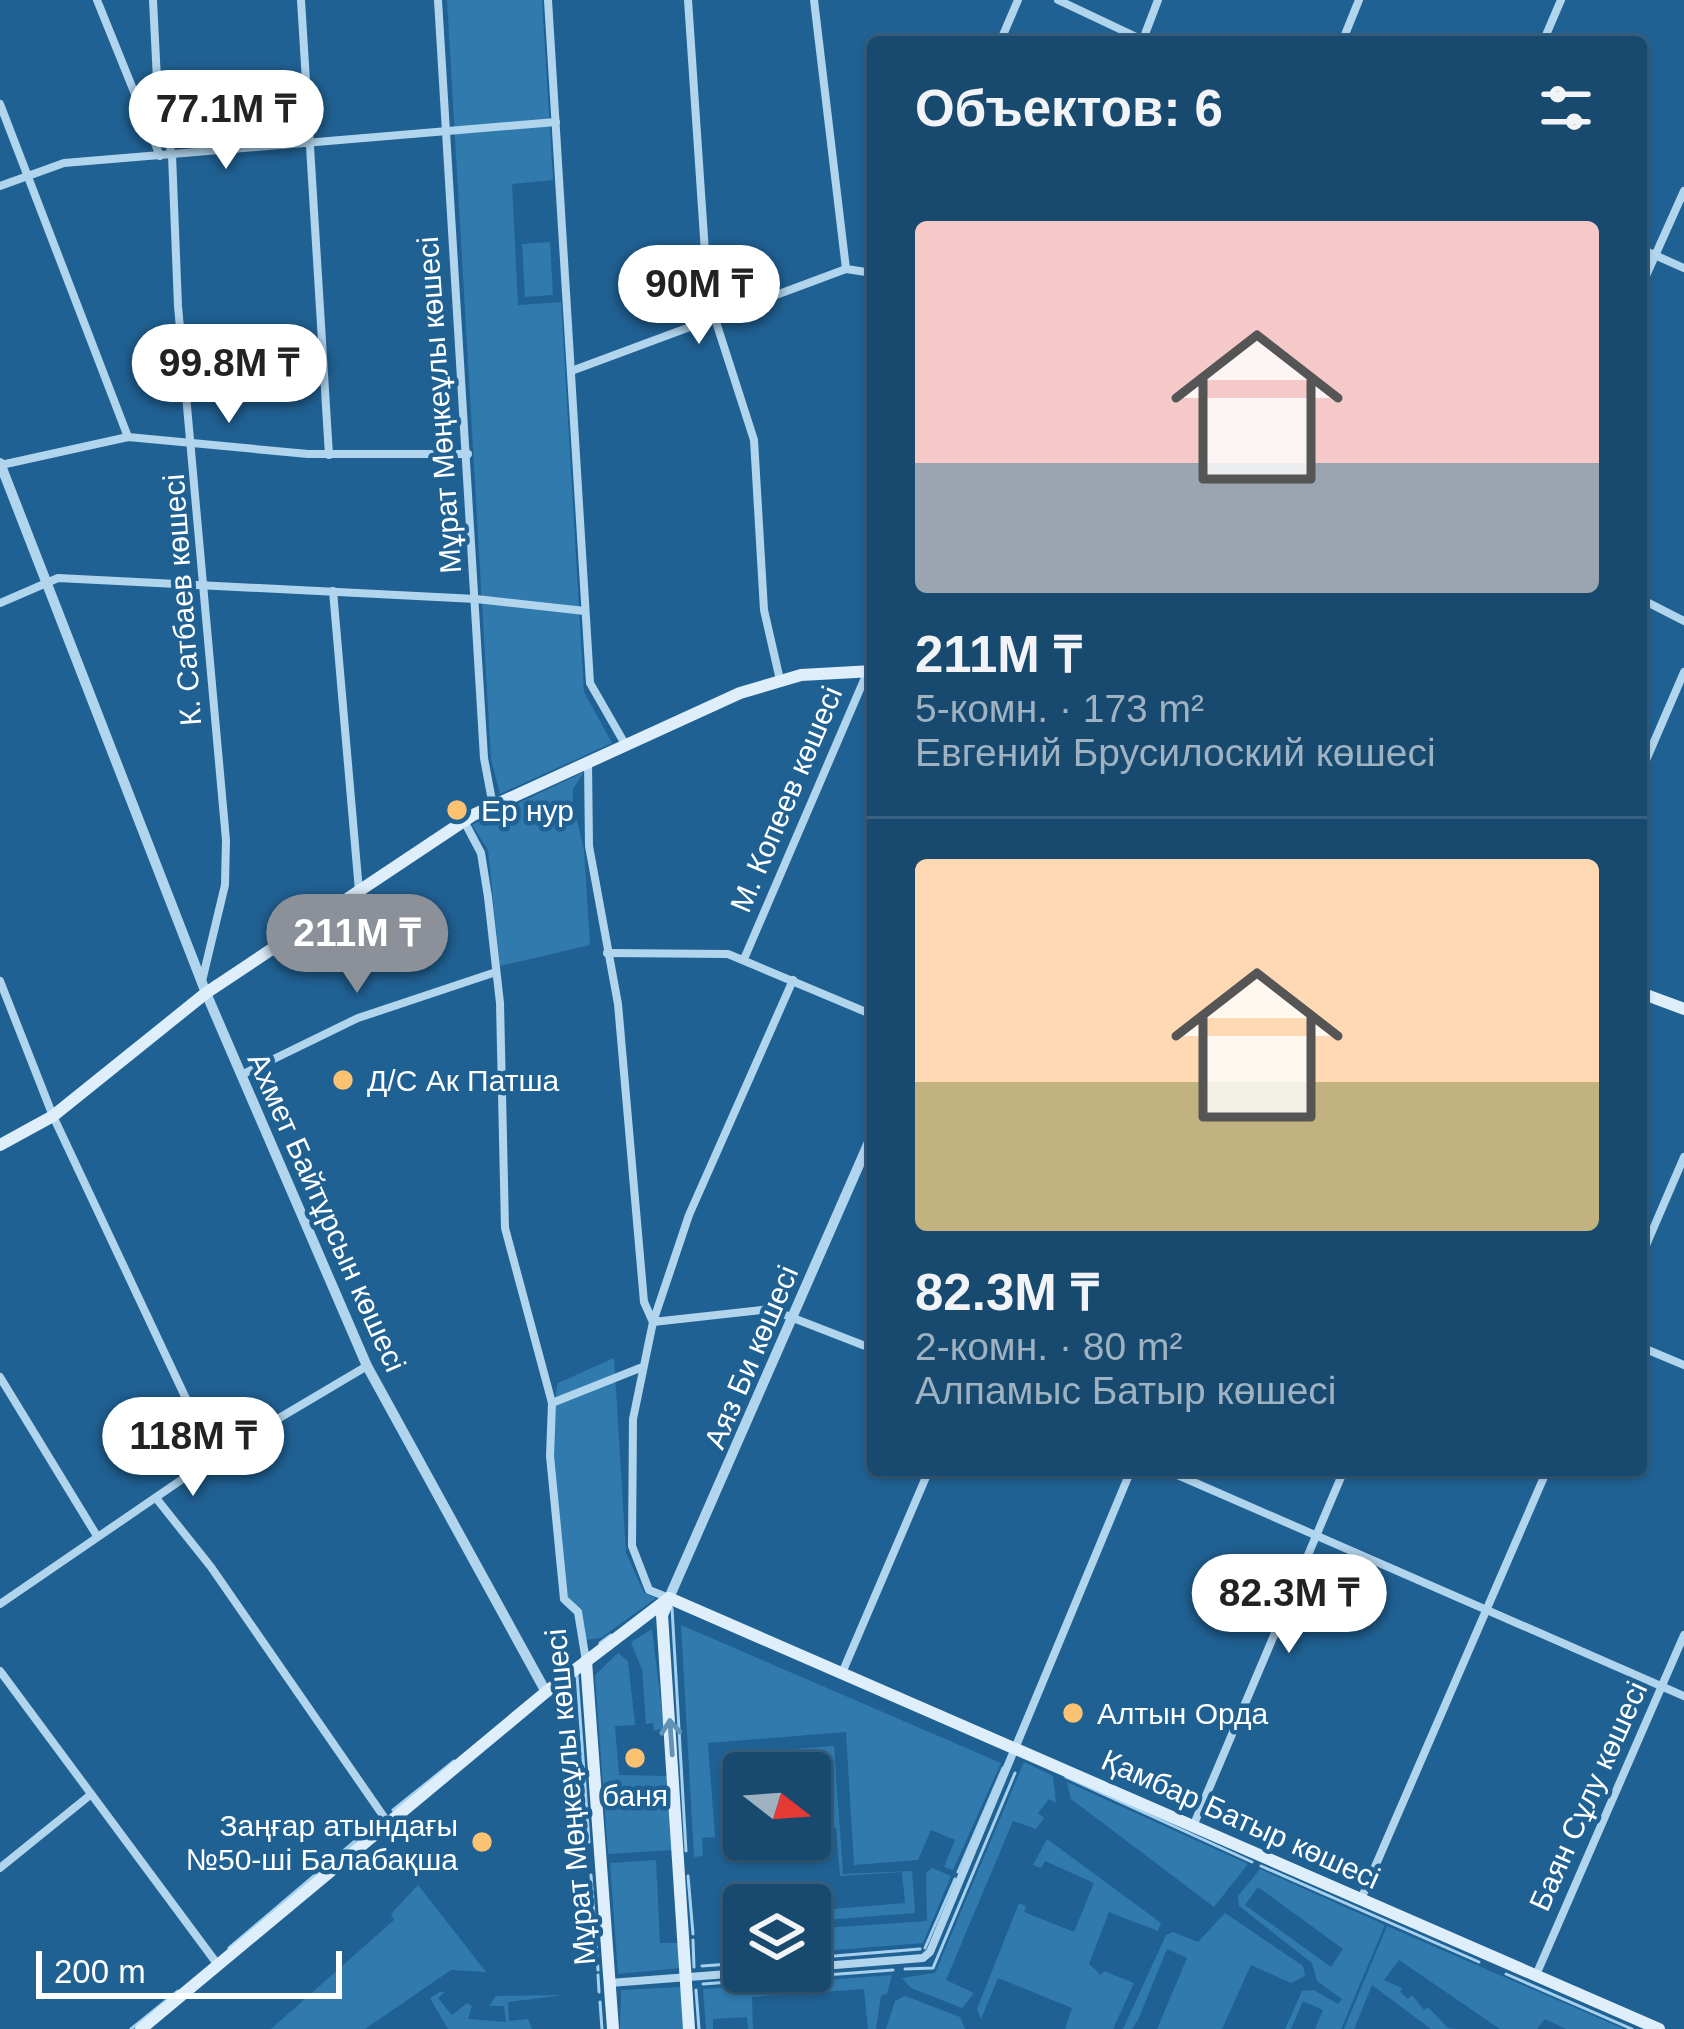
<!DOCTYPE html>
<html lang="ru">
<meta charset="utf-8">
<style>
:root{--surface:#18496e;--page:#215073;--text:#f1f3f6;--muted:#9fb2c2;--line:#366181;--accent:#8c9099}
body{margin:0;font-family:Helvetica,sans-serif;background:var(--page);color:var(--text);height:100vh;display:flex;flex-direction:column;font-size:45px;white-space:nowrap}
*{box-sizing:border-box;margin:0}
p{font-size:39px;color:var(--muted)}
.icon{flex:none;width:66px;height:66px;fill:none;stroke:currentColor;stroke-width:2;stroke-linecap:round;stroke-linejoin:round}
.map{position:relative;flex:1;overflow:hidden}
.details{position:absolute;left:867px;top:36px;width:780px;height:1440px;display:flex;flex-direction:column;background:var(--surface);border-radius:12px;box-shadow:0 3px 9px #0004,0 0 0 3px var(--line)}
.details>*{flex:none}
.needle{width:78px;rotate:107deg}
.buttons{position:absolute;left:723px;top:1752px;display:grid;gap:24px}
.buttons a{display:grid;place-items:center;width:108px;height:108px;border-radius:12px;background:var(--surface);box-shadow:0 3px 9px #0004,0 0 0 3px var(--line);font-size:60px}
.scale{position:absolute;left:36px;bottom:30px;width:306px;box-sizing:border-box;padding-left:12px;border:6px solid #fff;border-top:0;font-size:33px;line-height:42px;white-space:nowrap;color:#fff;-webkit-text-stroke:9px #206193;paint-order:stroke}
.price{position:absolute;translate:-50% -102px;padding:0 27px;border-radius:42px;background:#fff;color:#222;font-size:39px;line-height:78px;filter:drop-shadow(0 3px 6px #0008)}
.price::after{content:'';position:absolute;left:50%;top:72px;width:36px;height:27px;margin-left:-18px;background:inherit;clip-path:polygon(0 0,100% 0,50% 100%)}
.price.selected{background:var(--accent);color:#fff}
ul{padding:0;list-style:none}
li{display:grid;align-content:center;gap:24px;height:636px;padding:0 48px}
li+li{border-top:3px solid var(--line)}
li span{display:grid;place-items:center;height:372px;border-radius:12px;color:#555}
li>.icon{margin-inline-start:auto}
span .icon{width:216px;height:216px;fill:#fffc;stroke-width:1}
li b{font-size:51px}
h2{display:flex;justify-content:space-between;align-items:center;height:144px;padding:0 48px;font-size:51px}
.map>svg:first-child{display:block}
.green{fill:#307aae;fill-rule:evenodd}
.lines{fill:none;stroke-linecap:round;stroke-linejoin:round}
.stream{stroke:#a5d1ef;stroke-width:3}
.minor{stroke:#b2d5ee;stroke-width:8}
.tertiary{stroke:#b2d5ee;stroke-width:10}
.secondary{stroke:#deeefa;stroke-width:12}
.oneway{stroke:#6292b7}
.poi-dot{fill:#fbc272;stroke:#206193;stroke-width:4.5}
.labels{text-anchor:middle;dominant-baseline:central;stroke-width:9;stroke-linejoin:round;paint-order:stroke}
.street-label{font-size:30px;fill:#fff;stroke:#206193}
.poi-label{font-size:30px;fill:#fff;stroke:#206193;text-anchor:start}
</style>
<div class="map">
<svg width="1684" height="2029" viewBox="0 0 1684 2029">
<rect width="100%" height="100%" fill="#206193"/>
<g class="green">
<path d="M447,0H542L553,180L512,184L518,305L561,302L584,692L612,743L500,794L491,759Z"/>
<path d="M550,242L553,295L525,297L522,244Z"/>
<path d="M584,772L573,789V804L584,850L590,945L500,966L488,850L472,825Z"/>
<path d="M614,1358L626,1553L644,1593L656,1598L601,1638L582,1640C577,1609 575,1620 564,1599C550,1571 549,1414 558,1383Z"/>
<path d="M681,1625L1001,1763L953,1870L944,1867L955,1840L931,1830L918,1860L854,1865L846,1732L708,1743L715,1837L702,1838L703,1856L694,1857Z"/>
<path d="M652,1629L664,1728L654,1731L653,1723L646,1724L642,1670L631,1642Z"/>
<path d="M618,1653L628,1661L635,1725L615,1726L619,1775L668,1776L674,1850L608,1854L595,1675Z"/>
<path d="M834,1746L843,1874L912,1871L915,1913L810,1921V1911L905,1903L902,1872L840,1876L836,1828L827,1829L822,1755L793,1756V1773H781L779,1750Z"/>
<path d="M1024,1762L1053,1776L1056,1803L1049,1799L1038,1813L1044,1818L1036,1829L1013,1821L946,1980L974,1993L962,2008L911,1988L902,1978L935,1973Z"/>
<path d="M1067,1782L1248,1864L1214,1907L1071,1799Z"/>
<path d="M1047,1839L1161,1923L1158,1931L1109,1912L1089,1964L1101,1975L1104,1971L1134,1983L1113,2029H1065L1072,2008L998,1978L981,2019L977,2009L1019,1903L1026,1906L1024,1912L1074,1932L1094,1883L1045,1861L1041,1868L1033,1865Z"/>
<path d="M656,1860L660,1943H680V1968L618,1974L610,1863Z"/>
<path d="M932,1868L951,1876L923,1943L810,1952V1929L927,1921L926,1873Z"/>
<path d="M1260,1869L1385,1925L1341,2029H1315L1323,2010L1303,2001L1291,2029H1285L1302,1991L1314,1990L1338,2004L1342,1999L1317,1981L1312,1963L1239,1906L1238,1896ZM1258,1887L1343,1949L1331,1967L1245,1905Z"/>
<path d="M418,1885L486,1972L451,1970L365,2029H271L394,1920L391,1914Z"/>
<path d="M1225,1913L1303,1966L1305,1976L1291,1983L1251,1965L1222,2029H1157L1187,1958L1167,1949L1138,2020L1132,2029H1123L1166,1935L1173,1932L1198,1942Z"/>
<path d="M1387,1926L1624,2029H1566L1545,2019L1537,2029H1500L1399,1960L1384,1980L1402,1988L1400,1992L1408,1999L1412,1995L1424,2010L1428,2007L1448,2028L1457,2029H1431L1372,1985L1354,2029H1344Z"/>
<path d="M892,1975L887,1994L881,1995L876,2029H868L864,1989L752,1997L753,2029H748L747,2017L713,2019V2029H706L703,1989Z"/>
<path d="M681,1987L685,2029H620L621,1990Z"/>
<path d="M440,1992H445L438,1998L452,2015L467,2003L472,2006L468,2019L506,2022L504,2006H489L496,1996L565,1995L508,2002L509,2021L528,2019L532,2029H448L430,1998Z"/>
<path d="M905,1996L960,2017L965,2029H886L895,2001Z"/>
</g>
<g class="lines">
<g class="stream">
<path d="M672,1608L686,1851"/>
<path d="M600,1643L611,1635"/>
<path d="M577,1675L589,1842"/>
<path d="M1066,1777L1252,1862"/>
<path d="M393,1810L454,1761"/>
<path d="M1261,1866L1479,1962"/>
<path d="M958,1872L1003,1768"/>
<path d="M591,1875L598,1970"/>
<path d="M688,1876L693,1934"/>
<path d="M693,1940L694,1967"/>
<path d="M229,1948L368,1830"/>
<path d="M925,1948L955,1879"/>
<path d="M810,1958L920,1949"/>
<path d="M702,1966L744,1963"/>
<path d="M905,1969L933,1968L1015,1773"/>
<path d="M1506,1974L1632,2029"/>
<path d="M598,1975L599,1992"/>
<path d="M703,1984L893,1970"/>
<path d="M696,1990L699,2029"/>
<path d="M600,2002L602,2029"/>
<path d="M131,2029L178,1991"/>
</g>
<g class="minor">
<path d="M97,0L160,156"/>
<path d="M153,0L158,100L172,155L178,306L226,840L225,885L202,981"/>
<path d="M301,0L329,455"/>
<path d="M438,0L484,758L493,806"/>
<path d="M548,0L590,683L625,744"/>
<path d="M688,0L708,297L754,440L764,610L780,680"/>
<path d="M814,0L846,269"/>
<path d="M1058,0L1147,42"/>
<path d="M1000,42L1018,0"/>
<path d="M1142,42L1158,0"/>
<path d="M1342,42L1359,0"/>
<path d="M1543,42L1561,0"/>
<path d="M0,104L128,437"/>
<path d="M0,186L64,163L556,122"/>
<path d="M1641,249L1684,268"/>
<path d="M1641,287L1684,191"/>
<path d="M574,370L846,269L873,273"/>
<path d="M1,465L128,437L308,454H468"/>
<path d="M333,591L359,891"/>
<path d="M1641,599L1684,621"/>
<path d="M0,603L58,578L476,599L585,611"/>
<path d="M588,762L589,846L618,1004L644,1302L653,1322L633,1419L632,1546L649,1590L669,1598"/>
<path d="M1641,772L1684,672"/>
<path d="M464,821L481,853L488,897L500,1003L505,1228L552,1403L550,1456L564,1599L578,1612L586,1661"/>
<path d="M607,953L728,954L873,1015"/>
<path d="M744,959L873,659"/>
<path d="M793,980L689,1215L653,1322L770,1309L873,1349"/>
<path d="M0,981L53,1116L214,1458"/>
<path d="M241,1075L358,1018L496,972"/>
<path d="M1641,1257L1684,1157"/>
<path d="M1641,1347L1684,1365"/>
<path d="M0,1377L97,1536"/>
<path d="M552,1403L640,1368"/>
<path d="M1166,1470L1684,1696"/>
<path d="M156,1498L211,1567L384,1817L382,1826"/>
<path d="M0,1604L222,1452L367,1366"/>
<path d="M0,1671L218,1965"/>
<path d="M842,1673L929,1470"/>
<path d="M1194,1824L1344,1470"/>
<path d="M0,1868L89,1796"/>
<path d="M1361,1899L1547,1470"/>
<path d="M810,1967L923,1958L930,1952L1131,1470"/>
<path d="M1536,1975L1684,1635"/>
<path d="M610,1983L768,1971"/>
</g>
<g class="tertiary">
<path d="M0,463L206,993L367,1366L546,1692"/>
<path d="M669,1598L873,1133"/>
</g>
<g class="secondary">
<path d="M1641,993L1684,1009"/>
<path d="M0,1145L53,1116L206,993L473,815L740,693L801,675L873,671"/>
<path d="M669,1598L1659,2029"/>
<path d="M669,1599L662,1615L689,2029"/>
<path d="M586,1661L613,2029"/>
<path d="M141,2029L546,1692L669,1598"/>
</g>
</g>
<defs><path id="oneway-shaft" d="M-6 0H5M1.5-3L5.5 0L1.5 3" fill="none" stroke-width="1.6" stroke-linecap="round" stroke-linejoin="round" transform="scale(3)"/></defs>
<use class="oneway" href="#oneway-shaft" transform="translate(671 1737) rotate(-94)"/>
<g class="poi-dot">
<circle cx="457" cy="810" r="12"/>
<circle cx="343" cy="1080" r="12"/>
<circle cx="1073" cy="1713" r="12"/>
<circle cx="635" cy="1758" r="12"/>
<circle cx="482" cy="1842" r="12"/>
</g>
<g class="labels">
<g class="street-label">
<text transform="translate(439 405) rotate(-94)">Мұрат Мөңкеұлы көшесі</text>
<text transform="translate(182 600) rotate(-94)">К. Сатбаев көшесі</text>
<text transform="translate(786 799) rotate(-67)">М. Копеев көшесі</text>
<text transform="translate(327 1212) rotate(66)">Ахмет Байтұрсын көшесі</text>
<text transform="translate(751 1357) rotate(-67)">Аяз Би көшесі</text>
<text transform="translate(1588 1796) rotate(-66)">Баян Сұлу көшесі</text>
<text transform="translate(570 1797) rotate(-95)">Мұрат Мөңкеұлы көшесі</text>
<text transform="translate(1241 1819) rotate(24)">Қамбар Батыр көшесі</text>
</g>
<g class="poi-label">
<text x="481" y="810">Ер нур</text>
<text x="367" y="1080">Д/С Ак Патша</text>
<text x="1097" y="1713">Алтын Орда</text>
<text x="635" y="1795" text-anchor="middle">баня</text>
<text x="458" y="1825" text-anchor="end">Заңғар атындағы<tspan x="458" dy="34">№50-ші Балабақша</tspan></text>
</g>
</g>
</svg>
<div class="buttons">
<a><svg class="needle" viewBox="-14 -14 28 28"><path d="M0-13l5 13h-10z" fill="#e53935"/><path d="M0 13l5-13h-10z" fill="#9fb2c2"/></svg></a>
<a><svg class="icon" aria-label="layers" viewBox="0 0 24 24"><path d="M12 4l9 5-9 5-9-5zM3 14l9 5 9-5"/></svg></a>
</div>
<div class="scale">200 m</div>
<b class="price" style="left:226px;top:172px">77.1M ₸</b>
<b class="price" style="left:699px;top:347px">90M ₸</b>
<b class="price" style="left:229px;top:426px">99.8M ₸</b>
<b class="price selected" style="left:357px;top:996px">211M ₸</b>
<b class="price" style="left:193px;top:1499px">118M ₸</b>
<b class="price" style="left:1289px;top:1656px">82.3M ₸</b>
<section class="details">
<h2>Объектов: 6<svg class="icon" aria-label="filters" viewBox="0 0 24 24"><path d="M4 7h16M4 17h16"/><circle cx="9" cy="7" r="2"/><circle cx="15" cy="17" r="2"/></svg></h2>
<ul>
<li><span style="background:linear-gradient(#f6c9c9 65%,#9aa5b1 0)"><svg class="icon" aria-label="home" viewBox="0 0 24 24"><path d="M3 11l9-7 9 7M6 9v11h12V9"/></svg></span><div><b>211M ₸</b><p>5-комн. · 173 m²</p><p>Евгений Брусилоский көшесі</p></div></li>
<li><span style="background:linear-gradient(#ffd9b3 60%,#c2b280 0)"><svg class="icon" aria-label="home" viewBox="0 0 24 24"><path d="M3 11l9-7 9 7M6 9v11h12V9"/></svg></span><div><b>82.3M ₸</b><p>2-комн. · 80 m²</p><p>Алпамыс Батыр көшесі</p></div></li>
</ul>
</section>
</div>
